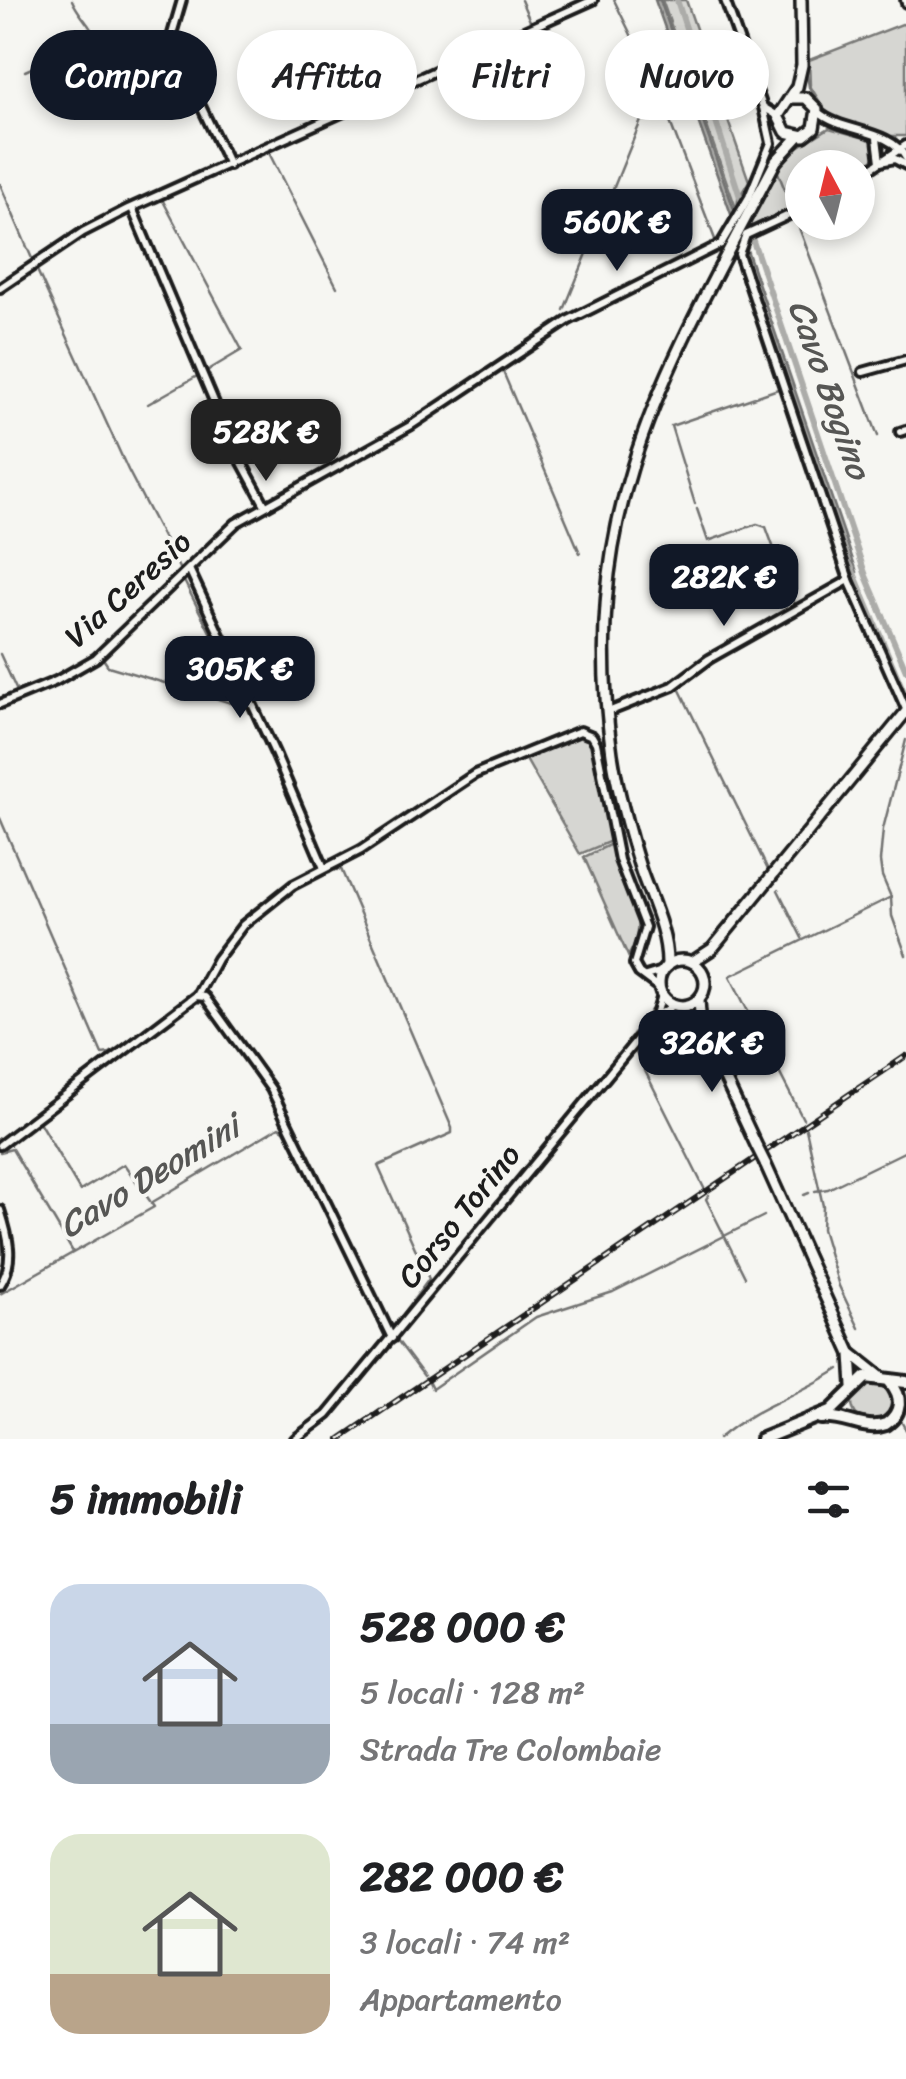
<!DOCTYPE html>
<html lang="it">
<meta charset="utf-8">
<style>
:root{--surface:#fff;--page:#f2f2f2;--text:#202124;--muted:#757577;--accent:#111827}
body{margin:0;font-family:Sriracha,sans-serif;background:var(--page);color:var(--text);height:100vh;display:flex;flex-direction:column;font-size:38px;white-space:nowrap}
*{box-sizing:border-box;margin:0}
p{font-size:32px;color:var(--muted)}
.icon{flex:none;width:55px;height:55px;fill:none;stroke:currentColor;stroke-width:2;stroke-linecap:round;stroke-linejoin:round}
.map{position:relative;height:1439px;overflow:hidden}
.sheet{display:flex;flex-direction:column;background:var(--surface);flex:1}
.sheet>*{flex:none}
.top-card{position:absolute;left:30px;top:30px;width:848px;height:90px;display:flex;gap:20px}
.needle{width:65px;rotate:353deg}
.tools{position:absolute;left:785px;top:150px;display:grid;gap:20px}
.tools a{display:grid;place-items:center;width:90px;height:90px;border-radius:50%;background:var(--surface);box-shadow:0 5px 15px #0003;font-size:50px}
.price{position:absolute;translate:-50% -85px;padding:0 22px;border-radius:20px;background:var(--accent);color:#fff;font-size:32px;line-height:65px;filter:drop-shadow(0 2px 5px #0008)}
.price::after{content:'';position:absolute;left:50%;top:60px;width:30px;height:22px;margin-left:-15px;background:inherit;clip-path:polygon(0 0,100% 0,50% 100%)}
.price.current{background:#222;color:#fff}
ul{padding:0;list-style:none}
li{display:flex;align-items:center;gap:30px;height:250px;padding:0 50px}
li span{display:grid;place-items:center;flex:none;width:280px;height:200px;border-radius:30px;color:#555}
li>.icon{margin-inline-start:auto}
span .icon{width:120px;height:120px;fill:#fffc;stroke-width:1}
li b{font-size:42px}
h2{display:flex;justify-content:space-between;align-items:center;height:120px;padding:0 50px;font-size:42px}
.chip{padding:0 35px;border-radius:45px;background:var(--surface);box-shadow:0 5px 15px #0003;font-size:35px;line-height:90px}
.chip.current{background:var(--accent);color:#fff}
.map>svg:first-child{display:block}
.green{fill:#d6d6d2;stroke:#797977;stroke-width:2.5}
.water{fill:#acaca9;stroke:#727271;stroke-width:2.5}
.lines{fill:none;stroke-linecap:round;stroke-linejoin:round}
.stream{stroke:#727271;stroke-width:2.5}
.canal{stroke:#acaca9;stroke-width:6}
.minor-casing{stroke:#1c1c1c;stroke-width:14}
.secondary-casing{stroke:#1c1c1c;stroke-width:16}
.primary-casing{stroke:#1c1c1c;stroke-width:18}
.minor{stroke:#f6f6f2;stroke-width:6}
.secondary{stroke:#f6f6f2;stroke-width:9}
.primary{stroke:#f6f6f2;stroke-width:10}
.rail-casing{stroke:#1c1c1c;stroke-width:6}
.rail{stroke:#f6f6f2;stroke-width:2.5;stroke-dasharray:8;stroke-linecap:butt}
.secondary-bridge-casing{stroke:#1c1c1c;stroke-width:16;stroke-linecap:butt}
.secondary-bridge{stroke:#f6f6f2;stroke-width:9}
.labels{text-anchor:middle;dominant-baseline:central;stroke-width:8;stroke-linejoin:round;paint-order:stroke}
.street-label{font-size:32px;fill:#1c1c1c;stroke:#f6f6f2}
.water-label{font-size:35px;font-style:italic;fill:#565654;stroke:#f6f6f2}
</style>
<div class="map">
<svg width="906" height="1439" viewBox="0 0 906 1439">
<rect width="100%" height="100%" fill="#f6f6f2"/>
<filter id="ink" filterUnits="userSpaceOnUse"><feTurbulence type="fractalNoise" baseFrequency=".01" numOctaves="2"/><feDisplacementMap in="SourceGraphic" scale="20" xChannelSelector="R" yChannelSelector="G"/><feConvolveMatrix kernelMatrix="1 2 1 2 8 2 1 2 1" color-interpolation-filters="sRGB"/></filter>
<g filter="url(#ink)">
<g class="green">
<path d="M662,0H686L749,181L738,199L737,211Z"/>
<path d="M902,24L906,25V136H887L829,117L810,86L809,60Z"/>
<path d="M829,128L872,140L878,155L858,171V168H802V205L747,230L787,154Z"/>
<path d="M573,734H584L592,742L611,841L580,854L524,756Z"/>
<path d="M611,844C624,879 652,922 628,956L584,857Z"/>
<circle cx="873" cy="1402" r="21"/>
</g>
<g class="water">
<path d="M655,0H660L736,215L732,217Z"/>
<path d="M746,247L857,572L852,575L741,248Z"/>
</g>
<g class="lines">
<g class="stream">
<path d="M521,0L530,21"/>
<path d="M614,0L657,88L716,242"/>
<path d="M807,0V75L809,87L823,112"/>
<path d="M174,39L231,158"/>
<path d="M25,71L79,47L87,49L99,44C90,22 80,18 72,0"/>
<path d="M267,149L337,287"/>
<path d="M781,162L777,170L793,210"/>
<path d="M0,184L33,261"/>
<path d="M162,199L242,350L205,372"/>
<path d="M795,217L878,436"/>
<path d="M733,256L745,281"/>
<path d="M36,268L128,470L181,572"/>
<path d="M564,310L651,96L657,92"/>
<path d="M501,367L580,553"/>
<path d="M148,404L199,375"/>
<path d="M695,504L671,426L781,388"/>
<path d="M697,509L708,541L757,524L766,527L795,606"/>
<path d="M182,577L245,701L318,865"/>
<path d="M0,654L16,689L26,691"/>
<path d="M102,657L108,666L248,708"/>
<path d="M101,658L174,587"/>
<path d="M906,740L883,829L880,861L882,876L891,897L892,916L906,955"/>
<path d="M0,818L102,1054L110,1053L162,1018"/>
<path d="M337,870L341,869L452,1128V1133L378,1166L429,1279L392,1329"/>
<path d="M322,874L330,873"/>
<path d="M778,890L802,938"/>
<path d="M703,950L769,872L679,688L720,658L798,613"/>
<path d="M208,993L274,1086L299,1139"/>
<path d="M631,1044L628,1041L651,1010"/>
<path d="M634,1049L704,1188"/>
<path d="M803,1119L730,976L891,897"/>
<path d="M806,1129L823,1206L822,1229L839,1286L859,1328"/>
<path d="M1,1147L38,1120L80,1191L124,1164L150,1201"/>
<path d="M0,1152L12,1149L73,1252"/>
<path d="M311,1165L347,1238"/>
<path d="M815,1191L828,1189L906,1151"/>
<path d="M709,1195L706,1199L745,1277"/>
<path d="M804,1195L809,1193"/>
<path d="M324,1205L333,1225"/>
<path d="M0,1294L154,1207L151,1203L279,1127L284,1130L316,1189"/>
<path d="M379,1304L391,1328"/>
<path d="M397,1340L424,1376"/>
<path d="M429,1383L432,1389L536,1317L613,1292L764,1216"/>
<path d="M902,1423L906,1430"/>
<path d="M718,1439C754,1407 800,1395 839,1369"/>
</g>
<g class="canal">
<path d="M677,0L741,200"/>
<path d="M751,235L866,576L906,670"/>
<path d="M851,566L906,697"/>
</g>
<g class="minor-casing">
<g id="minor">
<path d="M182,0L170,41L229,165"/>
<path d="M725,0L763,107L778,116"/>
<path d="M905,0L906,3"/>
<path d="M818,112C842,133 890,128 906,158"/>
<path d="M877,138L880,162L895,159L906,165"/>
<path d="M858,177L906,145"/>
<path d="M132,208L233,446L265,505"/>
<path d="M802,209L746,235L739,254L849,580L906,709"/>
<path d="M0,288L83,232L128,209L593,0"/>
<path d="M863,372L906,360"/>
<path d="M900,432L906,430"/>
<path d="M189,569L275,753L324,868"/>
<path d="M0,704L56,681L96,658L236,523L410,426L569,320L721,244L749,197L771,143L763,107"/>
<path d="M613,710L673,686L709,659L849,580"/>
<path d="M646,976L662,971"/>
<path d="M198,994L217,959L243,925L293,885L361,850L475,774L580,731L592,736L596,743L619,860L645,927L634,964L639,973L659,988"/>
<path d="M660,1014L674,1005"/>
<path d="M0,1145L196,996L205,997L271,1089L392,1338"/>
<path d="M0,1210C8,1235 16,1261 0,1285"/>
<path d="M295,1439L327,1415L655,1018L662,995"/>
</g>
</g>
<g class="secondary-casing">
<g id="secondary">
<path d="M790,98H806L817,109L814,128L804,136L786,132L778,116L797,87L802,65L801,0"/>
<circle cx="682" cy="983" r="23"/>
<path d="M692,962L712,949L906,712"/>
<path d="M667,966C668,933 652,902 641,871C629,833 618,794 612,754C577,509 667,368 776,161L799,136"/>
<path d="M699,1000L701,1027L757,1147"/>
<path d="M765,1163L851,1354L853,1386"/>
<path d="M852,1354L881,1377"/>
</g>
</g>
<g class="primary-casing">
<g id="primary">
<path d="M821,1418C845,1415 864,1432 886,1424C902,1413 903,1397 890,1382"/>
<path d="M762,1439L831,1411L866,1377L906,1382"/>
</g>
</g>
<use href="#minor" class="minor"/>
<use href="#secondary" class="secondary"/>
<use href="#primary" class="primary"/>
<g class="rail-casing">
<path id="rail" d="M340,1439L906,1056"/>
</g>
<use href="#rail" class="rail"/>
<g class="secondary-bridge-casing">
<path id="secondary-bridge" d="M757,1147L765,1163"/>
</g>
<use href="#secondary-bridge" class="secondary-bridge"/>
</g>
</g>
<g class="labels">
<g class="street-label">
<text transform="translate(128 589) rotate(-42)">Via Ceresio</text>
<text transform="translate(459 1216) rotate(-51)">Corso Torino</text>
</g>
<g class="water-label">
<text transform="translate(830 389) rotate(71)">Cavo Bogino</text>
<text transform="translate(149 1176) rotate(-31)">Cavo Deomini</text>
</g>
</g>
</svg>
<div class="tools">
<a><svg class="needle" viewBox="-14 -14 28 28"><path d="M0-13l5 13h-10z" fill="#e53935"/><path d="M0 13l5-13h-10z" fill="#757577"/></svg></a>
</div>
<b class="price" style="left:617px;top:274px">560K €</b>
<b class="price current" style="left:266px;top:484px">528K €</b>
<b class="price" style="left:724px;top:629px">282K €</b>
<b class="price" style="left:240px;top:721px">305K €</b>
<b class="price" style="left:712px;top:1095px">326K €</b>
<div class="top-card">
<a class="chip current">Compra</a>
<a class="chip">Affitta</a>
<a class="chip">Filtri</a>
<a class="chip">Nuovo</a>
</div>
</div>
<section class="sheet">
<h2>5 immobili<svg class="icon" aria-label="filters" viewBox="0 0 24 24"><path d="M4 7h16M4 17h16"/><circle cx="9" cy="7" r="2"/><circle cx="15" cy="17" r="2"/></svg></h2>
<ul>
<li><span style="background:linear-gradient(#c9d6e8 70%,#9aa5b1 0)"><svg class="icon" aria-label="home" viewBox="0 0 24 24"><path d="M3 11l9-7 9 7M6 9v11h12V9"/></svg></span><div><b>528 000 €</b><p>5 locali · 128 m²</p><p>Strada Tre Colombaie</p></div></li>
<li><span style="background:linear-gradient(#dfe7d0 70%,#b9a48a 0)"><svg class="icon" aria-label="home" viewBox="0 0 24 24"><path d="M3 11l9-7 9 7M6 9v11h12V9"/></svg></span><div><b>282 000 €</b><p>3 locali · 74 m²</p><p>Appartamento</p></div></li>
</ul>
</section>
